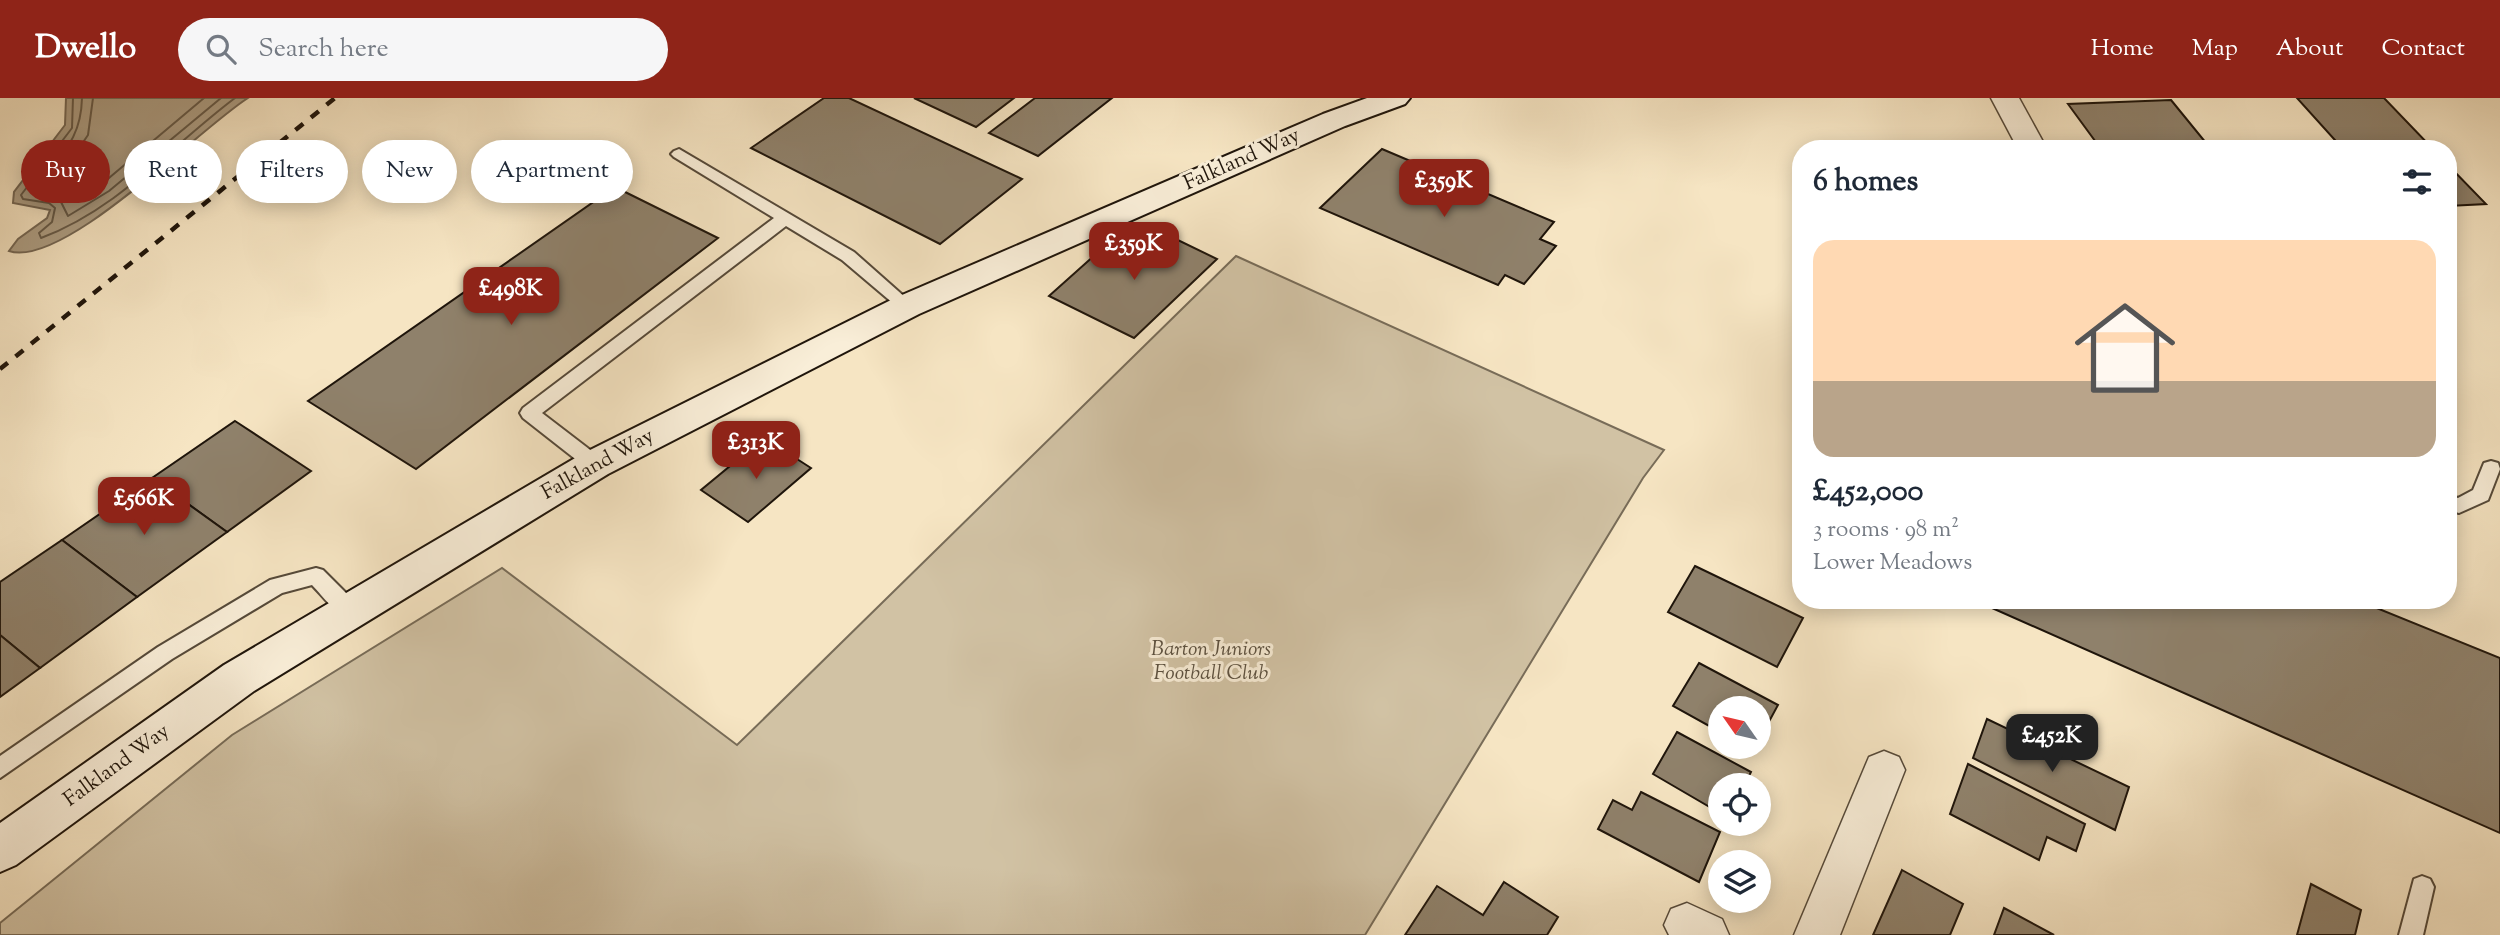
<!DOCTYPE html>
<meta charset="utf-8">
<style>
:root{--surface:#fff;--page:#f6f6f7;--text:#1f2937;--muted:#747a83;--accent:#8f2418}
body{margin:0;font-family:"Sorts Mill Goudy",serif;background:var(--page);color:var(--text);height:100vh;display:flex;flex-direction:column;font-size:26px;white-space:nowrap}
*{box-sizing:border-box;margin:0}
p{font-size:23px;color:var(--muted)}
.icon{flex:none;width:38px;height:38px;fill:none;stroke:currentColor;stroke-width:2;stroke-linecap:round;stroke-linejoin:round}
.map{position:relative;flex:1;overflow:hidden}
.details{position:absolute;left:1792px;top:42px;width:665px;height:469px;display:flex;flex-direction:column;background:var(--surface);border-radius:28px;box-shadow:0 4px 18px #0003}
.details>*{flex:none}
.hud{position:absolute;left:21px;top:42px;width:665px;height:63px;display:flex;gap:14px}
.needle{width:46px;rotate:304deg}
.fabs{position:absolute;left:1708px;top:598px;display:grid;gap:14px}
.fabs a{display:grid;place-items:center;width:63px;height:63px;border-radius:50%;background:var(--surface);box-shadow:0 4px 18px #0003;font-size:35px}
.price{position:absolute;translate:-50% -60px;padding:0 16px;border-radius:14px;background:var(--accent);color:#fff;font-size:23px;line-height:46px;filter:drop-shadow(0 2px 4px #0008)}
.price::after{content:'';position:absolute;left:50%;top:42px;width:21px;height:16px;margin-left:-10px;background:inherit;clip-path:polygon(0 0,100% 0,50% 100%)}
.price.selected{background:#222;color:#fff}
ul{padding:0;list-style:none}
li{display:grid;align-content:center;gap:14px;height:371px;padding:0 21px}
li span{display:grid;place-items:center;height:217px;border-radius:21px;color:#555}
li>.icon{margin-inline-start:auto}
span .icon{width:126px;height:126px;fill:#fffc;stroke-width:1}
li b{font-size:30px}
h2{display:flex;justify-content:space-between;align-items:center;height:84px;padding:0 21px;font-size:30px}
.chip{padding:0 24px;border-radius:32px;background:var(--surface);box-shadow:0 4px 18px #0003;font-size:24px;line-height:63px}
.chip.selected{background:var(--accent);color:#fff}
header{display:flex;align-items:center;gap:42px;box-sizing:border-box;height:98px;padding:0 35px;background:var(--accent);color:#fff}
header strong{font-size:33px}
nav{display:flex;gap:38px;margin-inline-start:auto;font-size:24px}
.search{width:490px;height:63px;background:var(--page);display:flex;align-items:center;gap:18px;box-sizing:border-box;padding:0 24px;border-radius:38px;color:var(--muted);font-size:26px}
.map>svg:first-child{display:block}
.green{fill:#d1c2a4;stroke:#786c58;stroke-width:2}
.water{fill:#ad9e84;stroke:#746754;stroke-width:2}
.lines{fill:none;stroke-linecap:round;stroke-linejoin:round}
.shore{stroke:#665a48;stroke-width:2}
.building{fill:#8f816b;stroke:#1f150b;stroke-width:2}
.lane-casing{stroke:#554939;stroke-width:4}
.street-casing{stroke:#554939;stroke-width:3}
.secondary-casing{stroke:#1f150b;stroke-width:4}
.lane{fill:#f9eed8;fill-rule:evenodd}
.street{fill:#f9eed8;fill-rule:evenodd}
.secondary{fill:#f9eed8;fill-rule:evenodd}
.rail{stroke:#1f150b;stroke-width:4.5;stroke-dasharray:10 10;stroke-linecap:butt}
.labels{text-anchor:middle;dominant-baseline:central;stroke-width:6;stroke-linejoin:round;paint-order:stroke}
.street-label{font-size:21px;fill:#1f150b;stroke:#f9eed8}
.park-label{font-size:21px;font-style:italic;fill:#5d5241;stroke:#f9eed8}
</style>
<header>
<strong>Dwello</strong>
<div class="search"><svg class="icon" aria-label="search" viewBox="0 0 24 24"><circle cx="10" cy="10" r="6"/><path d="M15 15l6 6"/></svg>Search here</div>
<nav><a>Home</a><a>Map</a><a>About</a><a>Contact</a></nav>
</header>
<div class="map">
<svg width="2500" height="837" viewBox="0 0 2500 837">
<rect width="100%" height="100%" fill="#f6e5c3"/>
<filter id="stains"><feTurbulence type="fractalNoise" baseFrequency=".00286" numOctaves="4"/><feColorMatrix values="0 0 0 0 .2 0 0 0 0 .09 0 0 0 0 .02 0 0 0 .5 -.17"/></filter>
<radialGradient id="worn" r=".72"><stop offset=".6" stop-color="#630" stop-opacity="0"/><stop offset="1" stop-color="#630" stop-opacity=".3"/></radialGradient>
<path class="green" d="M1236,158L1664,352L1643,380L1365,837H0V825L232,637L502,470L737,647Z"/>
<path class="water" d="M66,0H248C200,30 63,171 9,153L18,141L47,120L50,112L13,105L14,94L65,27Z"/>
<g class="lines">
<g class="shore">
<path d="M73,0L72,30L21,97L23,101L49,105L55,110L52,124L39,135L41,140C117,112 171,48 235,0"/>
<path d="M82,0C81,44 59,57 36,91L38,95L59,100L68,118L109,93L221,0"/>
<path d="M93,0L88,37L56,84L74,101L103,85L204,0"/>
</g>
</g>
<g class="building">
<path d="M824,0H849L1022,81L940,146L751,50Z"/>
<path d="M914,0H1014L976,29Z"/>
<path d="M1035,0H1112L1038,58L989,35Z"/>
<path d="M2297,0H2384L2433,51H2343Z"/>
<path d="M2171,2L2211,51H2101L2068,6Z"/>
<path d="M1382,51L1554,124L1540,141L1556,148L1524,186L1505,177L1498,187L1320,110Z"/>
<path d="M2448,67L2486,106L2448,108Z"/>
<path d="M615,89L718,140L416,371L308,303Z"/>
<path d="M1153,130L1217,161L1134,240L1049,198L1096,156L1114,165Z"/>
<path d="M235,323L311,373L227,434L152,380Z"/>
<path d="M769,343L811,370L748,424L701,392L747,354L751,357Z"/>
<path d="M152,380L227,434L137,499L62,442Z"/>
<path d="M62,442L137,499L40,570L0,537V484Z"/>
<path d="M1695,468L1803,520L1777,569L1668,514Z"/>
<path d="M1974,502H2357L2500,560V735Z"/>
<path d="M0,537L40,570L0,599Z"/>
<path d="M1699,565L1778,607L1759,642V611H1720V634L1673,608Z"/>
<path d="M1987,621L2129,689L2115,732L1973,660Z"/>
<path d="M1677,634L1751,674L1744,688H1720V715L1653,676Z"/>
<path d="M1968,666L2085,726L2076,753L2047,739L2039,762L1950,716Z"/>
<path d="M1641,694L1720,734L1699,784L1598,731L1613,702L1632,712Z"/>
<path d="M1902,772L1963,806L1950,837H1873Z"/>
<path d="M1504,784L1558,819L1547,837H1405L1437,788L1483,817Z"/>
<path d="M2311,786L2361,812L2355,837H2297Z"/>
<path d="M2004,810L2054,837H1994Z"/>
</g>
<g class="lines">
<g class="lane-casing">
<g id="lane">
<path d="M679,51L854,154L915,208L907,214L901,212L842,162L786,128L542,315L602,361L604,366L602,371H588L523,320L520,315L523,310L774,120L674,59L671,56L674,53Z"/>
<path d="M2491,363L2498,365L2500,371L2488,402L2459,415L2448,412V397L2458,400L2473,392L2484,365Z"/>
<path d="M316,470L323,472L358,507L361,513L358,519C341,525 324,499 312,487L282,495L172,561L0,680V658L158,549L270,482Z"/>
<path d="M2422,778L2430,781L2434,789L2423,837H2399L2414,781Z"/>
</g>
</g>
<g class="street-casing">
<g id="street">
<path d="M1991,0H2019L2047,51H2018Z"/>
<path d="M1884,653L1899,659L1905,672L1840,837H1794L1869,659Z"/>
<path d="M1687,805L1722,821L1729,837H1669L1664,827L1671,811Z"/>
</g>
</g>
<g class="secondary-casing">
<path id="secondary" d="M1367,0H1410L1405,6L1345,28L919,216L608,376L254,593L16,767L0,774V725L224,567L582,356L895,200L1323,16Z"/>
</g>
<use href="#lane" class="lane"/>
<use href="#street" class="street"/>
<use href="#secondary" class="secondary"/>
<path class="rail" d="M0,271L335,0"/>
</g>
<g class="labels">
<g class="street-label">
<text transform="translate(1242 62) rotate(-24)">Falkland Way</text>
<text transform="translate(598 367) rotate(-29)">Falkland Way</text>
<text transform="translate(117 668) rotate(-36)">Falkland Way</text>
</g>
<g class="park-label">
<text x="1211" y="552">Barton Juniors<tspan x="1211" dy="24">Football Club</tspan></text>
</g>
</g>
<rect width="100%" height="100%" filter="url(#stains)"/>
<rect width="100%" height="100%" fill="url(#worn)"/>
</svg>
<div class="fabs">
<a><svg class="needle" viewBox="-14 -14 28 28"><path d="M0-13l5 13h-10z" fill="#e53935"/><path d="M0 13l5-13h-10z" fill="#747a83"/></svg></a>
<a><svg class="icon" aria-label="locate" viewBox="0 0 24 24"><circle cx="12" cy="12" r="6"/><path d="M12 2v4M12 18v4M2 12h4M18 12h4"/></svg></a>
<a><svg class="icon" aria-label="layers" viewBox="0 0 24 24"><path d="M12 4l9 5-9 5-9-5zM3 14l9 5 9-5"/></svg></a>
</div>
<b class="price" style="left:1444px;top:121px">£359K</b>
<b class="price" style="left:1134px;top:184px">£359K</b>
<b class="price" style="left:511px;top:229px">£498K</b>
<b class="price" style="left:756px;top:383px">£313K</b>
<b class="price" style="left:144px;top:439px">£566K</b>
<b class="price selected" style="left:2052px;top:676px">£452K</b>
<div class="hud">
<a class="chip selected">Buy</a>
<a class="chip">Rent</a>
<a class="chip">Filters</a>
<a class="chip">New</a>
<a class="chip">Apartment</a>
</div>
<section class="details">
<h2>6 homes<svg class="icon" aria-label="filters" viewBox="0 0 24 24"><path d="M4 7h16M4 17h16"/><circle cx="9" cy="7" r="2"/><circle cx="15" cy="17" r="2"/></svg></h2>
<ul>
<li><span style="background:linear-gradient(#ffd9b3 65%,#b9a48a 0)"><svg class="icon" aria-label="home" viewBox="0 0 24 24"><path d="M3 11l9-7 9 7M6 9v11h12V9"/></svg></span><div><b>£452,000</b><p>3 rooms · 98 m²</p><p>Lower Meadows</p></div></li>
</ul>
</section>
</div>
